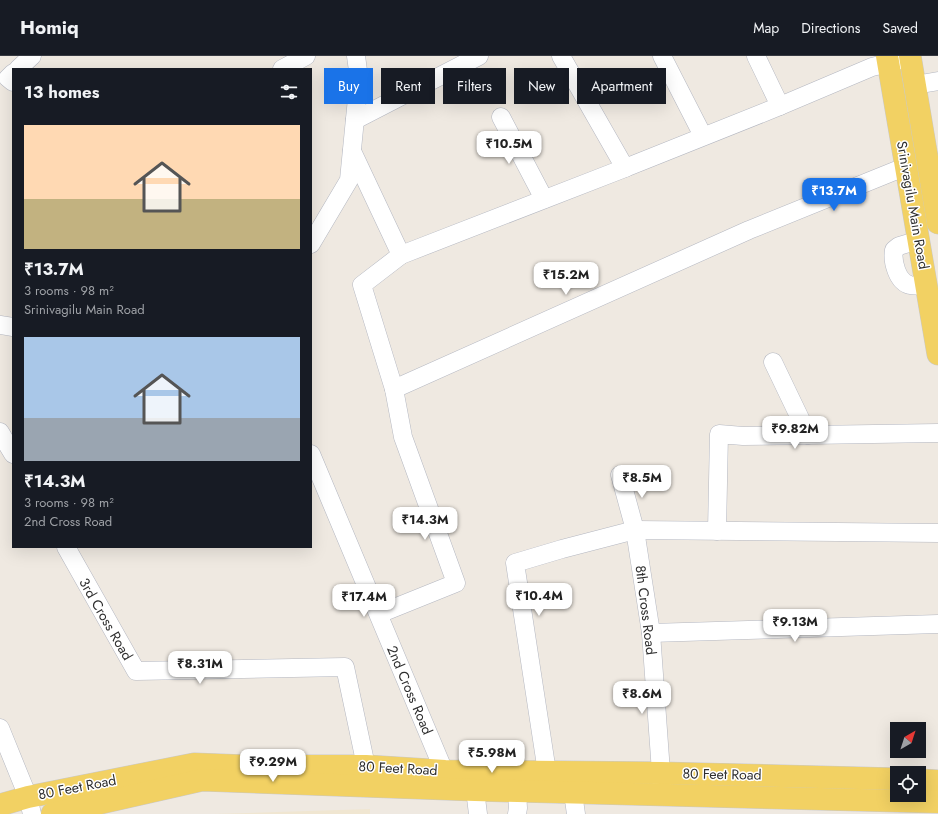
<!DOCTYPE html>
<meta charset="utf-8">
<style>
:root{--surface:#171b24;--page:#20242c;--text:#f1f3f6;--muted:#9ea1a6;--line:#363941;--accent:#1a73e8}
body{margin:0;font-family:Jost,sans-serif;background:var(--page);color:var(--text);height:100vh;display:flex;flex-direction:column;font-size:15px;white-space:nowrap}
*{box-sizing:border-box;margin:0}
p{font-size:13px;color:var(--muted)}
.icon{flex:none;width:22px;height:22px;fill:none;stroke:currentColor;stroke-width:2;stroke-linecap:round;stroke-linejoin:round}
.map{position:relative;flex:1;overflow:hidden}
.panel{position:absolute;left:12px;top:12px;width:300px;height:480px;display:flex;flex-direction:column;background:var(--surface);border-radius:0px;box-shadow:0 4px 16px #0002}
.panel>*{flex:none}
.top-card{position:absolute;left:324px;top:12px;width:380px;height:36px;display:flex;gap:8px}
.needle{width:26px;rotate:39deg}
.tools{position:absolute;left:890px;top:666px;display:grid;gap:8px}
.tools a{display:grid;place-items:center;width:36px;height:36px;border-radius:0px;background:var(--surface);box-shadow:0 4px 16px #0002;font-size:20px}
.price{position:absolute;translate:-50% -34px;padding:0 9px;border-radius:8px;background:#fff;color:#222;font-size:13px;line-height:26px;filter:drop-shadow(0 1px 2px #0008)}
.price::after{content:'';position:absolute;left:50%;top:24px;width:12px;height:9px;margin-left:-6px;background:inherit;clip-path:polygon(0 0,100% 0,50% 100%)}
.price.current{background:var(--accent);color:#fff}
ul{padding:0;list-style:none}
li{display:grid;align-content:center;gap:8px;height:212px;padding:0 12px}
li span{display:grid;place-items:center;height:124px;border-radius:0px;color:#555}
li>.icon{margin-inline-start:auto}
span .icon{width:72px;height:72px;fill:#fffc;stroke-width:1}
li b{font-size:17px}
h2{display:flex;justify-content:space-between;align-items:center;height:48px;padding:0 12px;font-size:17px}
.pill{padding:0 14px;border-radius:0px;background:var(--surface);box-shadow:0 4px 16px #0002;font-size:14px;line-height:36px}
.pill.current{background:var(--accent);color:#fff}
header{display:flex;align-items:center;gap:24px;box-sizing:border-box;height:56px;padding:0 20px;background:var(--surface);border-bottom:1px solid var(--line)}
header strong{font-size:19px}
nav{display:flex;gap:22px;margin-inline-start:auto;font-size:14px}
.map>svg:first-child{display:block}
.education{fill:#f0e6d1}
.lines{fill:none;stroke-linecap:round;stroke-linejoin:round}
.minor-casing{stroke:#b4b7c1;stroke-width:19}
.major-casing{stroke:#c9c9c9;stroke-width:23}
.minor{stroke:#fff;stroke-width:18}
.major{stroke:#f2d163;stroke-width:22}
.labels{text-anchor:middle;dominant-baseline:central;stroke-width:3;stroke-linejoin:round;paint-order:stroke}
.street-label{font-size:14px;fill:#2e2e2e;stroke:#fff}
</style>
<header>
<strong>Homiq</strong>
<nav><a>Map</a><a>Directions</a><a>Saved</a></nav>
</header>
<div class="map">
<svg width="938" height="758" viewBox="0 0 938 758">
<rect width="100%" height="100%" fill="#efe9e1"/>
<path class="education" d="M370,753V758H214Z"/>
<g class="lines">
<g class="minor-casing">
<g id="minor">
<path d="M561,0L625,112L780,50L872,11L900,4"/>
<path d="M662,0L703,80"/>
<path d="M756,0L780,50"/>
<path d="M18,13L32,0"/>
<path d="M282,13L306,0"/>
<path d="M13,17L8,22L13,26"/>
<path d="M915,29L938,25"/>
<path d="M501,61L544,143"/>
<path d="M355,64L479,0"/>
<path d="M352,95L401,199"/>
<path d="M919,184L899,190L894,194C892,205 897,226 910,229C915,230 921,229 926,229"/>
<path d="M311,188L349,124L359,22L356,0"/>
<path d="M0,269L13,271"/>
<path d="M773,306L808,379"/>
<path d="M394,333L749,174L907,110"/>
<path d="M0,376L13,398"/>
<path d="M311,398L449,727"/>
<path d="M620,419L635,474L651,577L662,730"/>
<path d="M717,475L719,378L743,380L938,377"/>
<path d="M66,491L136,615L345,611L366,710"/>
<path d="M379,558L456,527L403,381L394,333L362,229L401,199L625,112"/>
<path d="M651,577L938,568"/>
<path d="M0,672L28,741L32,758"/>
<path d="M547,716L515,507L562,493L635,474L938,477"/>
<path d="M475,734L478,758"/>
<path d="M573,737L576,758"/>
<path d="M517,758L518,752L517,736"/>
</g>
</g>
<g class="major-casing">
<g id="major">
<path d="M887,0L938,298"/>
<path d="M910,0L938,167"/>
<path d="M919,724L938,725"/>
<path d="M0,749L28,741L194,708L246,710H366L445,715L661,717L897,723"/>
<path d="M52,758L202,724L475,734L938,746"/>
</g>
</g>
<use href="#minor" class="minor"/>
<use href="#major" class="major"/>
</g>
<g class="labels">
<g class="street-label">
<text transform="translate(913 149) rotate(80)">Srinivagilu Main Road</text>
<text transform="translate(646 554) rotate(83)">8th Cross Road</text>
<text transform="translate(106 563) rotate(60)">3rd Cross Road</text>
<text transform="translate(410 634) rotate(67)">2nd Cross Road</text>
<text transform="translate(398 712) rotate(3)">80 Feet Road</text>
<text transform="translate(722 718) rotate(1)">80 Feet Road</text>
<text transform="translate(77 731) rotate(-11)">80 Feet Road</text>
</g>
</g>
</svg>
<div class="tools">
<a><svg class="needle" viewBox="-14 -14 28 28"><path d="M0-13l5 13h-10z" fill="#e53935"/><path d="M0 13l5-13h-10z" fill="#9ea1a6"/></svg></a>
<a><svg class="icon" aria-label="locate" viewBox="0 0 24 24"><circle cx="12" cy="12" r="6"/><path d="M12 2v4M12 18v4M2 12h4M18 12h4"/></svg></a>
</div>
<b class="price" style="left:509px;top:109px">₹10.5M</b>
<b class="price current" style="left:834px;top:156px">₹13.7M</b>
<b class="price" style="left:566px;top:240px">₹15.2M</b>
<b class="price" style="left:795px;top:394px">₹9.82M</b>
<b class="price" style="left:642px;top:443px">₹8.5M</b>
<b class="price" style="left:425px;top:485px">₹14.3M</b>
<b class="price" style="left:539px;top:561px">₹10.4M</b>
<b class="price" style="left:364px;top:562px">₹17.4M</b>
<b class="price" style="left:795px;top:587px">₹9.13M</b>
<b class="price" style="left:200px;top:629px">₹8.31M</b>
<b class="price" style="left:642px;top:659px">₹8.6M</b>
<b class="price" style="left:492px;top:718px">₹5.98M</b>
<b class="price" style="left:273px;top:727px">₹9.29M</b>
<div class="top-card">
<a class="pill current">Buy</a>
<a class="pill">Rent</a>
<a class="pill">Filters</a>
<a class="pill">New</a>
<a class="pill">Apartment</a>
</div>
<section class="panel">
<h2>13 homes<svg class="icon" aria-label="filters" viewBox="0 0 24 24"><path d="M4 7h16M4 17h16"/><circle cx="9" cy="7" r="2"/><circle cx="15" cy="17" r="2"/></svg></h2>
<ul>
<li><span style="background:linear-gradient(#ffd9b3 60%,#c2b280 0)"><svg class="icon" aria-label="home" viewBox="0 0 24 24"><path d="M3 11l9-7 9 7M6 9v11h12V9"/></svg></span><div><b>₹13.7M</b><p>3 rooms · 98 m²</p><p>Srinivagilu Main Road</p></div></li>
<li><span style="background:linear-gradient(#a9c7e8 65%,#9aa5b1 0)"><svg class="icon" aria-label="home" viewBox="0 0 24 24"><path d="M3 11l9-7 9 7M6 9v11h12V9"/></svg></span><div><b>₹14.3M</b><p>3 rooms · 98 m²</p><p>2nd Cross Road</p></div></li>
</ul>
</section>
</div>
